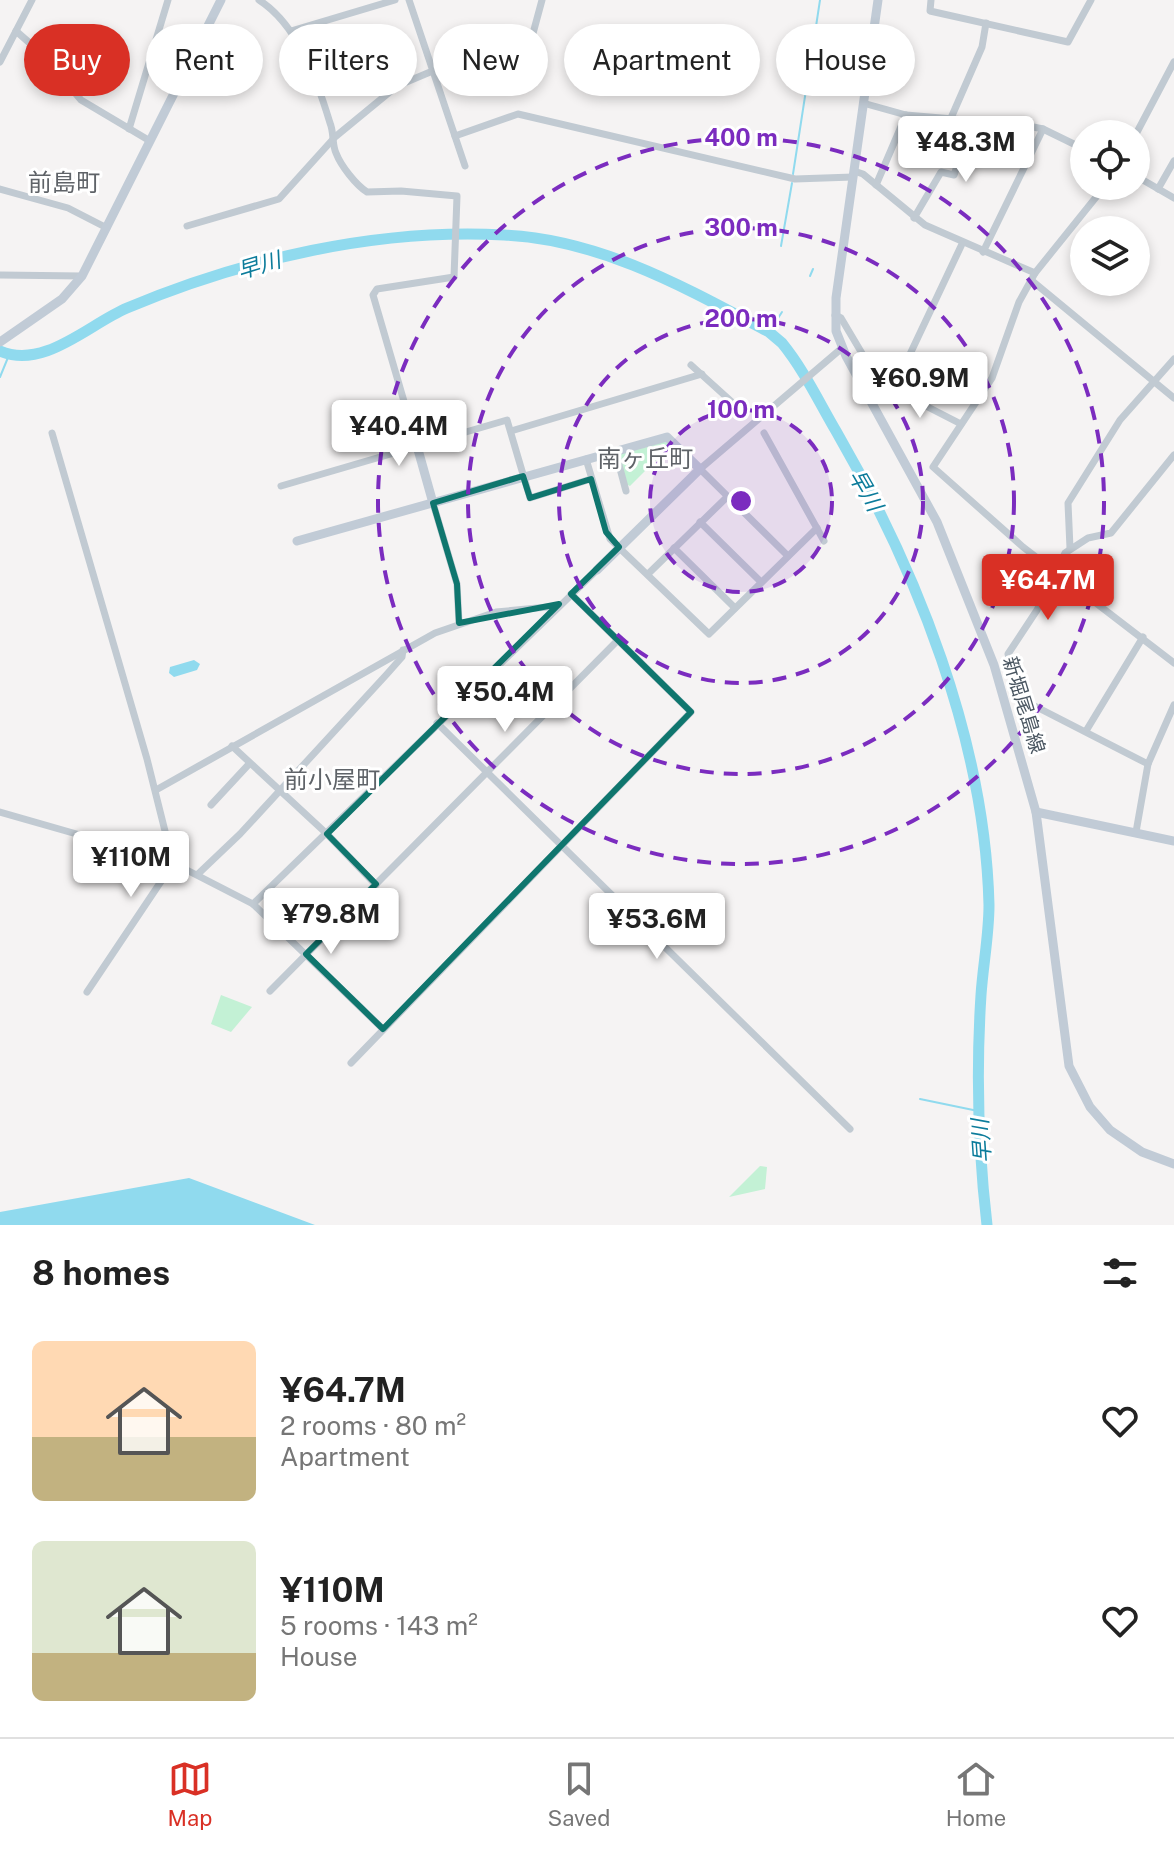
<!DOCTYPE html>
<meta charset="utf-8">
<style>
:root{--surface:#fff;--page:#f6f6f6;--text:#222;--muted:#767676;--line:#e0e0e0;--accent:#d93025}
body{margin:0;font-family:"Public Sans","Noto Sans JP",sans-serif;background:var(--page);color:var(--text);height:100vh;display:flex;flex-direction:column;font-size:30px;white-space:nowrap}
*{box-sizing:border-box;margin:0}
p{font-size:26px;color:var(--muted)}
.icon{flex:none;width:44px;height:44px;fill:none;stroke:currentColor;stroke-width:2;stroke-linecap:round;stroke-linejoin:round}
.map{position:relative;height:1225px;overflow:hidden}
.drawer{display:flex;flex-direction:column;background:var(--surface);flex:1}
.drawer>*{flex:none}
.top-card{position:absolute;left:24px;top:24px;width:1126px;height:72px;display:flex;gap:16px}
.buttons{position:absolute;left:1070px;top:120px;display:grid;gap:16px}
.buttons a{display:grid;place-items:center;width:80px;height:80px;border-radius:50%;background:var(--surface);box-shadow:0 4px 12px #0003;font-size:40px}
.price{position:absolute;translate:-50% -68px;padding:0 18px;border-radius:8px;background:#fff;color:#222;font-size:26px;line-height:52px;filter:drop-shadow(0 2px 4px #0008)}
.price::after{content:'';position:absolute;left:50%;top:48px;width:24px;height:18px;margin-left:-12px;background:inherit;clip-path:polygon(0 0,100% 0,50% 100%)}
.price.on{background:var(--accent);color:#fff}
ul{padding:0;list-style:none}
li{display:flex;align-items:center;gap:24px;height:200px;padding:0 32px}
li span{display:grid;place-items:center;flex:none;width:224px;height:160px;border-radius:12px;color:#555}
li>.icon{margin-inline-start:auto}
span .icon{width:96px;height:96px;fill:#fffc;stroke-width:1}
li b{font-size:34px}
h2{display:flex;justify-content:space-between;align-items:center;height:96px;padding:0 32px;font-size:34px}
.pill{padding:0 28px;border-radius:36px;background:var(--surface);box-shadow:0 4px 12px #0003;font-size:28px;line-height:72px}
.pill.on{background:var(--accent);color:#fff}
.menu{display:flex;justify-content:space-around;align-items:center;height:112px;border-top:2px solid var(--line);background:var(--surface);font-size:22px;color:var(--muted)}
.menu a{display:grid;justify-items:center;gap:4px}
.menu .on{color:var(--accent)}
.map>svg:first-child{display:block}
.green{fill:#c3f1d5}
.water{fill:#90daee}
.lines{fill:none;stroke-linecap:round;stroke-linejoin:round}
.stream{stroke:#90daee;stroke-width:2}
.river{stroke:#90daee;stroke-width:11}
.street{stroke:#c1cad2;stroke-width:7}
.secondary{stroke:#c1cbd6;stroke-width:9}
.marked{fill:none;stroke:#0f766e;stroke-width:6;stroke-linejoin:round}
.ring{fill:none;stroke:#7b2cbf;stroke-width:4;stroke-dasharray:14 10}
.labels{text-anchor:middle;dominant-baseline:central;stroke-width:6;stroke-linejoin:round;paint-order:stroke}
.street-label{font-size:20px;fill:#4a5661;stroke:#fff}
.water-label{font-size:22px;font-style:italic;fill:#0c7c9b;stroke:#fff}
.quarter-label{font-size:24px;fill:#5f6368;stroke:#fff}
.centre{fill:#7b2cbf;stroke:#fff;stroke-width:4}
.ring-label{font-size:24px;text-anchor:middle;font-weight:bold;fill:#7b2cbf;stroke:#fff;stroke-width:6;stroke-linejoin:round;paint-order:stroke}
</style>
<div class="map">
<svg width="1174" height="1225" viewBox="0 0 1174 1225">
<rect width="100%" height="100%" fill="#f5f3f3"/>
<g class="green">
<path d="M665,440L669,447L630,486L626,484L619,453Z"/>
<path d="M221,995L252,1007L231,1032L211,1024Z"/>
<path d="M760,1166L767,1167L765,1189L729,1197Z"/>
</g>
<g class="water">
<path d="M194,660L200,664L197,670L174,677L169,673L170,667Z"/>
<path d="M189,1178L315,1225H0V1212Z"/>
</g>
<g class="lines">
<g class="stream">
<path d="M808,79L820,0"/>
<path d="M793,174L806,90"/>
<path d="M781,246L792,183"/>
<path d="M810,276L813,269"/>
<path d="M769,332L782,312"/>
<path d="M0,377L9,355"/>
<path d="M920,1099L978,1111"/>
</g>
<path class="river" d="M0,351C44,370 89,324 127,308C244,259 377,228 504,235C600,239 686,288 769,332L782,343C804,370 819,402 836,431C917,571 985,741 989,905C989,935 983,965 981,995C976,1073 978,1148 987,1225"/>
<g class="street">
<path d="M259,0C298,25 317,80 330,123C334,132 332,145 336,153C341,166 356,185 367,192L401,191L457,196L454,277L377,289L373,295L417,446"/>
<path d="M409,0L465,166"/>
<path d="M931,0L930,11L1068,42L1091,0"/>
<path d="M16,31L41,53L81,100L150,141"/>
<path d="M291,31L395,0"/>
<path d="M0,62L32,0"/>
<path d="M863,103L906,115L1024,125L1043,129L1084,149"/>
<path d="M951,118L982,47L986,23"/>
<path d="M129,129L168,0"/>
<path d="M1136,134L1174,62"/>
<path d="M455,136L518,114L795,179L853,177"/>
<path d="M854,171L863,174L925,225L1035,273"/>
<path d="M1136,176L1174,198"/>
<path d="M876,185L906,115"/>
<path d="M1105,186L1035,273L1019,302L992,378L933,467L1023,547L1174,663"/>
<path d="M0,189L68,208L107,228"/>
<path d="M1158,189L1174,161"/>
<path d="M914,218L941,172L954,175L973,120"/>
<path d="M187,226L279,199L335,137L397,86L461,59L532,37L542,0"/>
<path d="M983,252L1043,129"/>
<path d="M0,275L82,276"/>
<path d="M1031,280L1174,398"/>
<path d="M835,315L841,318L879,382L961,424"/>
<path d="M691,365L743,412"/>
<path d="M894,388L962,244"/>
<path d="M511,431L702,374"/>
<path d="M52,433L147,759L174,867"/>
<path d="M764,433L824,541"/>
<path d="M615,450L626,491"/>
<path d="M586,459L610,539L709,634L817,528"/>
<path d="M281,486L507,420L530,498L591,479"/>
<path d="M433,503L457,584L459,623"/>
<path d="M700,522L761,582"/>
<path d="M674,548L735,608"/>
<path d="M1070,548L1068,503L1120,420L1174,359"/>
<path d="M788,556L700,469L842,348"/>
<path d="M648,574L727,497"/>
<path d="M437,723L850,1129"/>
<path d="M1086,731L1143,637"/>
<path d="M232,746L327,834L376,885"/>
<path d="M1148,764L1019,698L1008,654L1037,610L1065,553L1088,538L1111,533L1174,455"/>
<path d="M156,790L435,633L496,612L558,606"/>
<path d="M211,805L249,764"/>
<path d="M0,812L87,837L170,868"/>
<path d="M1136,832L1148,764L1174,705"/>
<path d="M198,874L240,834L387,674L402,657L403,650"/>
<path d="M253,904L597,570"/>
<path d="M270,991L618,640"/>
<path d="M87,992L170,868L179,866L253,904L383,1029"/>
<path d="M351,1063L691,712L571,594"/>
</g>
<g class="secondary">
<path d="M878,0L836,298V331L846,356L937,522L994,665L1036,812L1069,1066L1090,1107L1110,1130L1142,1152L1174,1164"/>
<path d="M0,342L62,299L82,276L221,0"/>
<path d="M417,446L433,503"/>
<path d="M297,541L667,437L700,469L597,570"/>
<path d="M1036,812L1174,841"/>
</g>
</g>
<path class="marked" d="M523,476L530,498L591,479L606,532L619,547L571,594L691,712L383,1029L306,954L376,884L327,834L559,604L459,623L457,584L433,503Z"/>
<circle cx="741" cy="501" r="91" fill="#7b2cbf" fill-opacity=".12"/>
<g class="ring">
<circle cx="741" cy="501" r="91"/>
<circle cx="741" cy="501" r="182"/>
<circle cx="741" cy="501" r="273"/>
<circle cx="741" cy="501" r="363"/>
</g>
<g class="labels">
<g class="street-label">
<text transform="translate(1024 705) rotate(73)">新堀尾島線</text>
</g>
<g class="water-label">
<text transform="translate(259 265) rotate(-17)">早川</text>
<text transform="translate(866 490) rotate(60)">早川</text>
<text transform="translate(981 1141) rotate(-94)">早川</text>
</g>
<g class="quarter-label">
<text x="64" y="182">前島町</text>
<text x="645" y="458">南ヶ丘町</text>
<text x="332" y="779">前小屋町</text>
</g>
</g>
<circle cx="741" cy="501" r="12" class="centre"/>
<g class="ring-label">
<text x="741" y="146">400 m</text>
<text x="741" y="236">300 m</text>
<text x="741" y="327">200 m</text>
<text x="741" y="418">100 m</text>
</g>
</svg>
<div class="buttons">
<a><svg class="icon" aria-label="locate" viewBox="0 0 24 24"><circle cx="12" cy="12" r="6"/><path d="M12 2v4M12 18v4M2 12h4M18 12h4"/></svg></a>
<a><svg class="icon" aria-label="layers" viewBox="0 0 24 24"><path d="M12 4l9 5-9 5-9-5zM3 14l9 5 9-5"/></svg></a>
</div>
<b class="price" style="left:966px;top:184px">¥48.3M</b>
<b class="price" style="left:920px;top:420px">¥60.9M</b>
<b class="price" style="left:399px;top:468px">¥40.4M</b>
<b class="price on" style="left:1048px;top:622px">¥64.7M</b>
<b class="price" style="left:505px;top:734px">¥50.4M</b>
<b class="price" style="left:131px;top:899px">¥110M</b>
<b class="price" style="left:331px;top:956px">¥79.8M</b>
<b class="price" style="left:657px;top:961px">¥53.6M</b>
<div class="top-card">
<a class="pill on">Buy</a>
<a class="pill">Rent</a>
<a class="pill">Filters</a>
<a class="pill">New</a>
<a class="pill">Apartment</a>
<a class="pill">House</a>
</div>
</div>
<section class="drawer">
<h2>8 homes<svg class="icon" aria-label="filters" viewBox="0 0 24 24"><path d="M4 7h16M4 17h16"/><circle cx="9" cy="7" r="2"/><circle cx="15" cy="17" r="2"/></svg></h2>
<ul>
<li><span style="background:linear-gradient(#ffd9b3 60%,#c2b280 0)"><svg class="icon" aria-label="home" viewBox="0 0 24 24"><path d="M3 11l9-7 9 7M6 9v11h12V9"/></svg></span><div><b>¥64.7M</b><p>2 rooms · 80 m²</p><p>Apartment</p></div><svg class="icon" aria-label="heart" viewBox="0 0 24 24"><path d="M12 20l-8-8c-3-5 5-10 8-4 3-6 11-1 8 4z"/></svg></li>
<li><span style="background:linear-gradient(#dfe7d0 70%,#c2b280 0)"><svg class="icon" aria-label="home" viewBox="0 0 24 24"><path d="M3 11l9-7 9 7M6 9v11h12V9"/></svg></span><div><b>¥110M</b><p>5 rooms · 143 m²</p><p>House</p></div><svg class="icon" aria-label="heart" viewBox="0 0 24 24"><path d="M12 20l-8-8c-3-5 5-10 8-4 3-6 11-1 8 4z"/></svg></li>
</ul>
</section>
<nav class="menu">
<a class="on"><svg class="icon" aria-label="map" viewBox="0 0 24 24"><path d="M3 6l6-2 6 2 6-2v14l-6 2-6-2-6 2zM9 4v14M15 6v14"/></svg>Map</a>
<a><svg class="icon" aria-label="saved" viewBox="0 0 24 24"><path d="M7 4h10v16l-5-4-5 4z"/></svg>Saved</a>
<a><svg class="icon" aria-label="home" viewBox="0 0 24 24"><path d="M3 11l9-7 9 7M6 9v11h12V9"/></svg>Home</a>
</nav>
